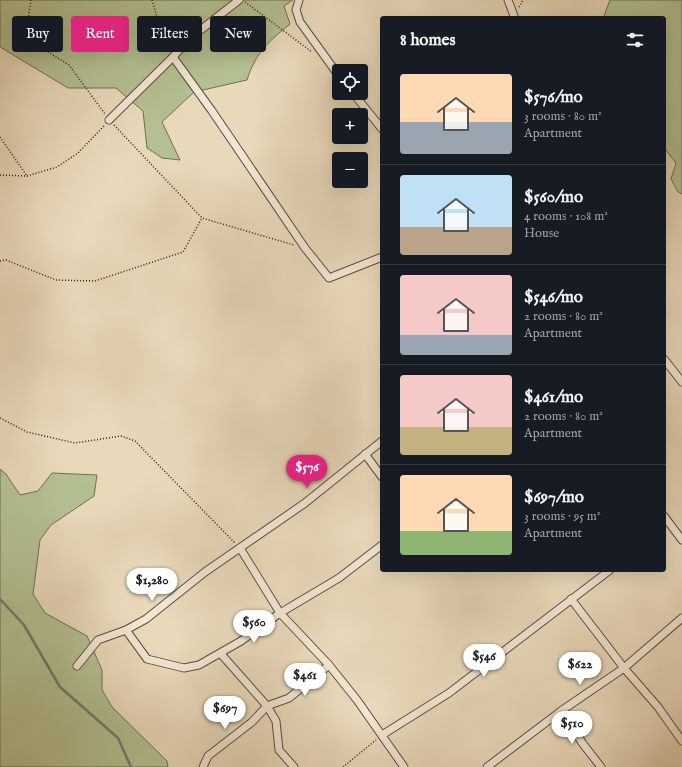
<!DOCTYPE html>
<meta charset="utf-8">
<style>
:root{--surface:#171b24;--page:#242831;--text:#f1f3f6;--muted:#9ea1a6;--line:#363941;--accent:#db2777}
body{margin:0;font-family:"IM FELL English",serif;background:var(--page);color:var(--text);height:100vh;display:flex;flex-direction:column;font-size:15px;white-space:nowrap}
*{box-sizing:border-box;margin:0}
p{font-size:13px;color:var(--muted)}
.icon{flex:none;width:22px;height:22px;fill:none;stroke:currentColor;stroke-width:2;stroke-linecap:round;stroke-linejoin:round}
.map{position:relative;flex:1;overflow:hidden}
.drawer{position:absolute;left:380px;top:16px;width:286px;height:556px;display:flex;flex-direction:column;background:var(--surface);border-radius:4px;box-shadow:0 4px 16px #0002}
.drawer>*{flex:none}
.guide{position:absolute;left:12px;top:16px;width:308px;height:36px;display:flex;gap:8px}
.fabs{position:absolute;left:332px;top:64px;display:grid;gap:8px}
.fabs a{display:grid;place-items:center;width:36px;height:36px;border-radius:4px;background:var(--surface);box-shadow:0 4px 16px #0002;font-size:20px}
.price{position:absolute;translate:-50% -34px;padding:0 9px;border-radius:14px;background:#fff;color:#222;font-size:13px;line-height:26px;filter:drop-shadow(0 1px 2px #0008)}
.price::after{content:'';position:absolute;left:50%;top:24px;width:12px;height:9px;margin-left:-6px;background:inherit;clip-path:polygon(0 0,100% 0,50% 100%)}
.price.current{background:var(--accent);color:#fff}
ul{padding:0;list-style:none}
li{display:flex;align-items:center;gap:12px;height:100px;padding:0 20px}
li+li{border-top:1px solid var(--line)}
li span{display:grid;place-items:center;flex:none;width:112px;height:80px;border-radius:4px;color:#555}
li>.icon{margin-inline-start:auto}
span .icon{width:48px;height:48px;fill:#fffc;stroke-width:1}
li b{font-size:17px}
h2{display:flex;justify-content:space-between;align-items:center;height:48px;padding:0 20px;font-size:17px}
.tag{padding:0 14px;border-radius:4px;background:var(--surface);box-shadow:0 4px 16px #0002;font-size:14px;line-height:36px}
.tag.current{background:var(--accent);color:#fff}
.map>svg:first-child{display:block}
.green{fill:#b4c092;stroke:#70704e}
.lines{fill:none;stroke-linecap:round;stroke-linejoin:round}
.stream{stroke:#6e7b73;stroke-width:2.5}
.street-casing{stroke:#5c4e37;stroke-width:9}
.path{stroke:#2d1f0b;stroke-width:1.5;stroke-dasharray:1 2;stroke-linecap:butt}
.street{stroke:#f1e6d3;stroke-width:7}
</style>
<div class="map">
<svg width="682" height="767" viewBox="0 0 682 767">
<rect width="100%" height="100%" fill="#e9d9bb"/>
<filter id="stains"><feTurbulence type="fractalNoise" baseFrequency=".005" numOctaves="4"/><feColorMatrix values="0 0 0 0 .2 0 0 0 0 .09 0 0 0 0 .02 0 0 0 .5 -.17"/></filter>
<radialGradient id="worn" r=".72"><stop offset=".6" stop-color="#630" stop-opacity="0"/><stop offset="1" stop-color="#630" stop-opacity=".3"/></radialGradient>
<g class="green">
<path d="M0,0H293L284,6L290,24C268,42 256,52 247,80L194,92L162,122L180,160L162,158L147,148L143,111L116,88H68L0,47Z"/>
<path d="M610,0H682V194L678,192L671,179L676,163L664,148V18H601L604,16Z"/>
<path d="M0,469L6,474L20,495L38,491L52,473L97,475L94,496L51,525L40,540L33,594L45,613L87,636L102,670V690L112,707L167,761L168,767H0Z"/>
</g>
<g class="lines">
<path class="stream" d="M0,599L24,625L60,687L118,738L131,767"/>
<g class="street-casing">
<g id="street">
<path d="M299,0L296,10L300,22L339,76"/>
<path d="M508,0L514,16L513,18"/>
<path d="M173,57L212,111L305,248L329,278L382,257"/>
<path d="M353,93L382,129"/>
<path d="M109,120L173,57L189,39L239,0"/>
<path d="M664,359L682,382"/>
<path d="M365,454L382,477"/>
<path d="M664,516L682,540"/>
<path d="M240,548L280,613L329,665L357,700L404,767"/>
<path d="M571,599L624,668L658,707L682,741"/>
<path d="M126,630L147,659L184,668L199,665L241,641L280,613L339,578L382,545"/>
<path d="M221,654L267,706L276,721L279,750L294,767"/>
<path d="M77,666L98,640L126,630L146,619L205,572L305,503L382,441"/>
<path d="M561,711L583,744L601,767"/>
<path d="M382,735L449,693L610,570"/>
<path d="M203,767L208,756L252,722L267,706L289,698L329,665"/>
<path d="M487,767L561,711L624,668L682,618"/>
</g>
</g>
<g class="path">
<path d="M31,0L27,27L45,50L69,65L105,114"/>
<path d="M152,0L160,28L170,50"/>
<path d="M245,2L312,52"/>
<path d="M519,7L523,0"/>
<path d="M114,125L202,218L294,245"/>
<path d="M0,137L27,176"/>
<path d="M0,175L27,176L57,167L78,153L104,126"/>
<path d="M0,261L6,260L56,280L95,281L183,252L202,218"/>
<path d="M0,418L27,432L75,443L121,436L135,441L235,543"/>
<path d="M343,767L376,740"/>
</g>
<use href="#street" class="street"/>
</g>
<rect width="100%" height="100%" filter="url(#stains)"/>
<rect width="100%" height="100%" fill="url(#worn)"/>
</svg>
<div class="fabs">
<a><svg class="icon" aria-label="locate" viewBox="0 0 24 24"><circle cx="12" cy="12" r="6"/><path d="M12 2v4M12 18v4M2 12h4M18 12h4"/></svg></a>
<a>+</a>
<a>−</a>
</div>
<b class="price current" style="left:307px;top:489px">$576</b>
<b class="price" style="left:152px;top:602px">$1,280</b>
<b class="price" style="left:254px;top:644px">$560</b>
<b class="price" style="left:484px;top:678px">$546</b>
<b class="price" style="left:580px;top:686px">$622</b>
<b class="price" style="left:305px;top:697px">$461</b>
<b class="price" style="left:225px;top:730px">$697</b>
<b class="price" style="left:572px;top:745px">$510</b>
<div class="guide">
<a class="tag">Buy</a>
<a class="tag current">Rent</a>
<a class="tag">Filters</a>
<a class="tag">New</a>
</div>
<section class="drawer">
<h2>8 homes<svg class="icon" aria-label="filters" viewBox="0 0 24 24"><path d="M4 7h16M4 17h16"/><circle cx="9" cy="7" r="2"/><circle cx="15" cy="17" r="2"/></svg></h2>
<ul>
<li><span style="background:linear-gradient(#ffd9b3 60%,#9aa5b1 0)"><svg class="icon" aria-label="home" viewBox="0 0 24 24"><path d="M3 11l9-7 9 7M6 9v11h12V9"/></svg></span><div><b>$576/mo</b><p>3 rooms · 80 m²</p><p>Apartment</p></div></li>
<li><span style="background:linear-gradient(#bfe0f5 65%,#b9a48a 0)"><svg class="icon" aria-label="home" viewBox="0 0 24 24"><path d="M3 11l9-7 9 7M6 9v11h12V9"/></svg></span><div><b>$560/mo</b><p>4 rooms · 108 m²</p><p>House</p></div></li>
<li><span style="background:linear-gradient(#f6c9c9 75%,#9aa5b1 0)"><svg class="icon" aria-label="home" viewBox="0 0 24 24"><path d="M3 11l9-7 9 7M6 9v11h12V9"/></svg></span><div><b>$546/mo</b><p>2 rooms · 80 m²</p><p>Apartment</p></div></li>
<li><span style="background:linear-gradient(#f6c9c9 65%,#c2b280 0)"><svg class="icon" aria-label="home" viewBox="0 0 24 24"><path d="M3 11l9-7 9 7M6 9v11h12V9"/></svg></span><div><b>$461/mo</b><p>2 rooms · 80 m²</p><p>Apartment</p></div></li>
<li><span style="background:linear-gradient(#ffd9b3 70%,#8fb573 0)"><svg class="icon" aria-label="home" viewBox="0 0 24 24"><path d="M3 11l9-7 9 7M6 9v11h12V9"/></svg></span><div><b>$697/mo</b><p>3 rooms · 95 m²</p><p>Apartment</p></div></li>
</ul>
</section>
</div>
